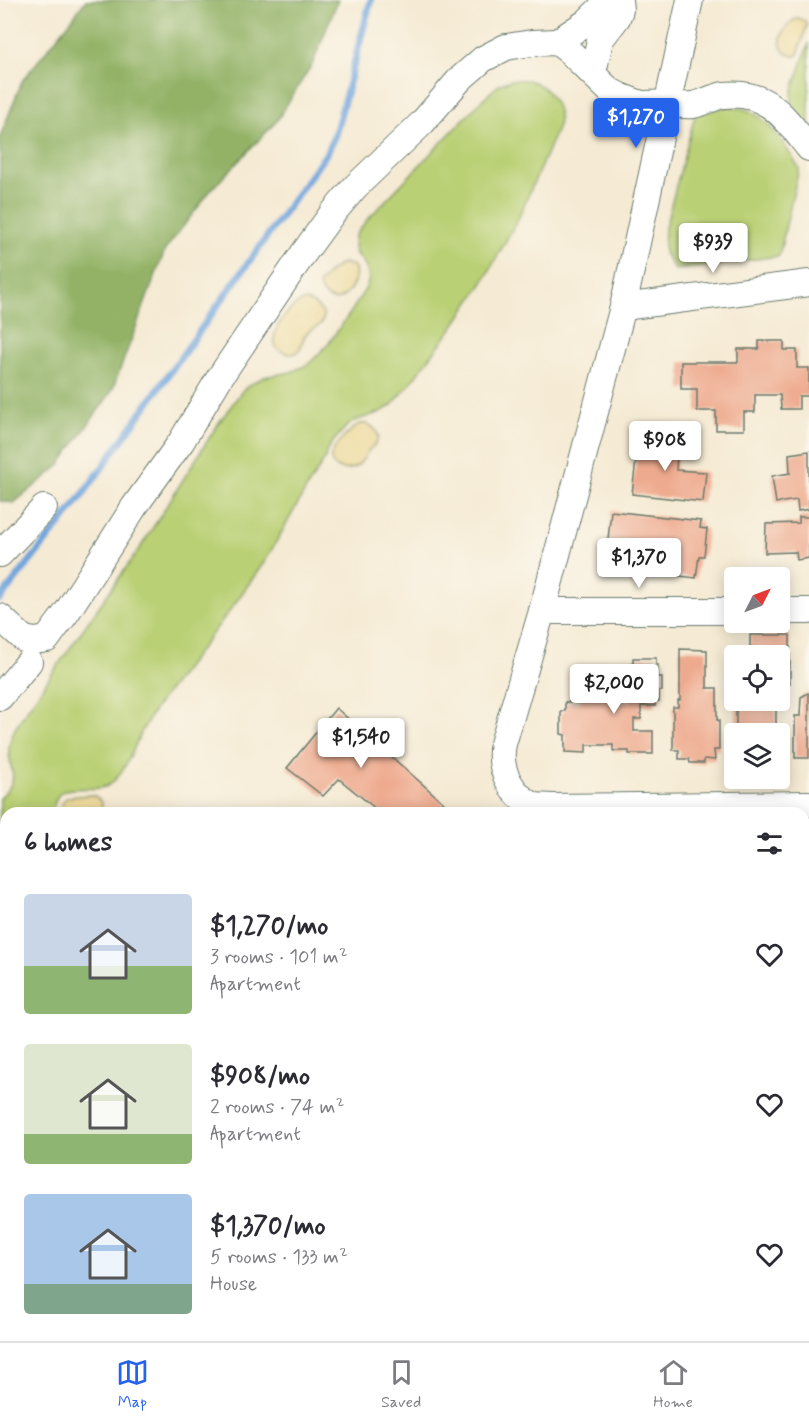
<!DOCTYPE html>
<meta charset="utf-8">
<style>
:root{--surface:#fff;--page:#f7f7f7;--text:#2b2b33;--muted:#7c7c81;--line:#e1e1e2;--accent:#2563eb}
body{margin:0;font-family:Mynerve,sans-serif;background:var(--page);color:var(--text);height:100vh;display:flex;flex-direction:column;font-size:22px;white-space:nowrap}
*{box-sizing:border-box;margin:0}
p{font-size:20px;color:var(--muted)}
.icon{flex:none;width:33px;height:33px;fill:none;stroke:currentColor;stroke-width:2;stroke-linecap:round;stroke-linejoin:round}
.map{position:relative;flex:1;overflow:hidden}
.side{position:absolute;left:0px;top:807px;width:810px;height:534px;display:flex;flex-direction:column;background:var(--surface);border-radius:18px 18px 0 0;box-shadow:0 3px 15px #0003}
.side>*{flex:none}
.needle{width:39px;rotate:48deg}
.fabs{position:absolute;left:724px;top:567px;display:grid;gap:12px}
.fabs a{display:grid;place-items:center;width:66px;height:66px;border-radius:6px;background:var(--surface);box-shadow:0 3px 15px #0003;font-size:30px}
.price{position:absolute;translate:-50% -51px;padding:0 14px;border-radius:6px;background:#fff;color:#222;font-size:20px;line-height:39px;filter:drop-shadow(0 2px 3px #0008)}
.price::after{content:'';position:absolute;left:50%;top:36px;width:18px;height:14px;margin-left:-9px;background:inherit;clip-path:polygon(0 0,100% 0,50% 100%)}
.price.on{background:var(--accent);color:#fff}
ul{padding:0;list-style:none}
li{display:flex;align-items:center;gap:18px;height:150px;padding:0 24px}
li span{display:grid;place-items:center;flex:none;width:168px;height:120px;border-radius:6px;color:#555}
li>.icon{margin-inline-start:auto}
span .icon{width:72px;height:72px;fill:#fffc;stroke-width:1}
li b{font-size:26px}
h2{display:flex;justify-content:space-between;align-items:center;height:72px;padding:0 24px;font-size:26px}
.tab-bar{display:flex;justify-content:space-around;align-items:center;height:84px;border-top:2px solid var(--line);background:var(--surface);font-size:16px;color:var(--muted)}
.tab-bar a{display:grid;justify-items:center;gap:3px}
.tab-bar .on{color:var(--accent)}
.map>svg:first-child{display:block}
.green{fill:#bad075;stroke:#6c8654;stroke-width:1.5}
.forest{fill:#93b266;stroke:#59784d;stroke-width:1.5}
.sand{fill:#eeda9e;stroke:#868c69;stroke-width:1.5}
.water{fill:#6fa4dc;stroke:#477088;stroke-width:1.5}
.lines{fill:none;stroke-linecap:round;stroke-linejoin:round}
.stream{stroke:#6fa4dc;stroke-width:7}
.building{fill:#eeaa8e}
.minor-casing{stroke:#6a7a6c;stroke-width:28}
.minor{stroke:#fff;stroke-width:26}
</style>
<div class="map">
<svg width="809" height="1341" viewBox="0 0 809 1341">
<rect width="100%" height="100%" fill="#fbf7ec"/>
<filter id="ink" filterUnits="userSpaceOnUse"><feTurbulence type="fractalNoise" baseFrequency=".0167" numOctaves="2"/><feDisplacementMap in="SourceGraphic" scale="12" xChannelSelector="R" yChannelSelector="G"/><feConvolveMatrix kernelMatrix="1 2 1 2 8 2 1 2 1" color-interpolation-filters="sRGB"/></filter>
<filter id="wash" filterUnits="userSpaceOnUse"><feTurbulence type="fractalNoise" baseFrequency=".008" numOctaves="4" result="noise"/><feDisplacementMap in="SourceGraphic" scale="24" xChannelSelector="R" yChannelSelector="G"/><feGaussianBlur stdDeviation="1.35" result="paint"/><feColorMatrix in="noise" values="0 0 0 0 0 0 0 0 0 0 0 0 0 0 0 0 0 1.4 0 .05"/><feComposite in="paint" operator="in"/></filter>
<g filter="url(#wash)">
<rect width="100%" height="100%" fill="#f5ead3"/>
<g class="green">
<path d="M809,43V132C799,118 790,110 792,92Z"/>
<path d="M511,80C517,80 525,79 531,81C546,85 559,104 559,119C559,123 558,126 557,129L519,217L482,284L453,327L406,389L392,405L381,412L354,421L345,428L331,444L326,452L325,459L308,486L265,561L231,609L156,707C151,715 146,723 142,731C134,747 123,778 107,786C86,795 55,775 53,813H6V912L0,916V798C22,776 9,774 9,750C9,735 19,723 26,711L142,545L218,424L242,391L249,385L264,377L291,372L309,364L328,344L351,312L366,288L369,279L367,270L362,260L356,254L354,247L355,236L366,221L485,97L500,84Z"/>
<path d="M728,106C734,108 741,108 747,110C770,118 787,149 799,168L779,256L675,270L664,253L665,228L695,115Z"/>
<path d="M804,929H809V1028L804,1032Z"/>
<path d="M6,972V1047L0,1050V973Z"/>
<path d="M0,1101H6V1189L0,1190Z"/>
<path d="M809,1163V1196L804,1197V1164Z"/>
<path d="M0,1277H6V1335H190L173,1341H0Z"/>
</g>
<path class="forest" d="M86,0H338L313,63L276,122L211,190L165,250L112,391L59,466L14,503L0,501V137L22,81L72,19Z"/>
<g class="sand">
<path d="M798,18L805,21L807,25L798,54L796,56C770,54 781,25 798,18Z"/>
<path d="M343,263L354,266C359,277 351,294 339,299C330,303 320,293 319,284L329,272Z"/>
<path d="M304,301C313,301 328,312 322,322C319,328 311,328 307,333C299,341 304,358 286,353C257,345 288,305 304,301Z"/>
<path d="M359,424C369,423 383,430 376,443C374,446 371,447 369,450C364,456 363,463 355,467C343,474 325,466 333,451C337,443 351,430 359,424Z"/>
<path d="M89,795L95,796L102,803C102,808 101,810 96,813H62C60,807 62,801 68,797Z"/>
</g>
<path class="water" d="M809,1034V1141L804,1143V1038Z"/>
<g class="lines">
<path class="stream" d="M0,599L79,500L326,154L335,135L371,0"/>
</g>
<g id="blocks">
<g class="building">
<path d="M759,341H784V350H797V368H809V396H799V409H781L780,395H755V412H744V430H716V411H697V389H681V362H738V349H759Z"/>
<path d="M639,435L678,438L676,470L706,472L703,502L632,494Z"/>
<path d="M809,451V509L798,511L797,500L776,503L772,476L790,473L789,454Z"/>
<path d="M611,511L701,521L700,528L707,529L704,556H699L696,578L663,574L666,555L653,553L650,576L628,574L629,560L606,558Z"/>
<path d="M799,517H809V558L797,560L796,552L765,553L766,524L799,523Z"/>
<path d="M750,635H790V684H780V656H750Z"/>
<path d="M680,649L707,650V688H717V720H719V750H714L715,760L704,759V763H690L689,759H679V750H673V707H678V700H680Z"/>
<path d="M633,658H656V665H658V677H662V691H659V701H655V706H641V719H634V731H653V754H629V751H613V745H586V753L565,752V735L561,734V711H565V702H580V695H584V692H602V694H607V701H631V670H633Z"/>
<path d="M808,693L809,694V758H795V716H800L801,697Z"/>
<rect x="736" y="700" width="40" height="34"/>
<path d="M336,708L445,804L437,813H381L339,779L323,796L287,768Z"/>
</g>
</g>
</g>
<g filter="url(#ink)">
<use href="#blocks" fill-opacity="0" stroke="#6a7a6c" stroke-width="1.5"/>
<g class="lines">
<g class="minor-casing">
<g id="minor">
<path d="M690,0L623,307L542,611L505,737C504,741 502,746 502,751C500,772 513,796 533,805C538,807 545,806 551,807L809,804"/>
<path d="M557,42L570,52L610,91L622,97L641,104C651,104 660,103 669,104C677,104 685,106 693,105C703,103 713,97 724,95C768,90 785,118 809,148"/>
<path d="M591,72L595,64L600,40L617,18L620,10L619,0"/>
<path d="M623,307L809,283"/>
<path d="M0,554L44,508"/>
<path d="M542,611H735"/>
<path d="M780,611H809"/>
<path d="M0,617L24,639L35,641L47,639L67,612L134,507L181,442L220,377L303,254L332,214L355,187L422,123L460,79L483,59L506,47L532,43L557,42L587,22L605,4L607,0"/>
<path d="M0,697L29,662"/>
<path d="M804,905H809"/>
<path d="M0,954L6,953"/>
<path d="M0,1223H6"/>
<path d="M805,1286C804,1278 804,1273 809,1267"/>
<path d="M216,1341L229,1335"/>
</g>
</g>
<use href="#minor" class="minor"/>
</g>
</g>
</svg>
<div class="fabs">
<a><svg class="needle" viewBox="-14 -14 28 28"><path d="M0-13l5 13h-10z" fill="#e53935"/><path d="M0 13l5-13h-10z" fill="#7c7c81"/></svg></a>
<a><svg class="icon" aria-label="locate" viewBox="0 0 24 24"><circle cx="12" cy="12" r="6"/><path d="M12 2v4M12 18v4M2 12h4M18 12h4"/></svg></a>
<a><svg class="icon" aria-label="layers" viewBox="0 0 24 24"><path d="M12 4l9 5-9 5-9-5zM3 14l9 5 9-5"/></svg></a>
</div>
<b class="price on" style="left:636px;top:149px">$1,270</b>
<b class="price" style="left:713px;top:274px">$939</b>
<b class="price" style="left:665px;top:472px">$908</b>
<b class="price" style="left:639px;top:589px">$1,370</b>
<b class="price" style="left:614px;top:715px">$2,000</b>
<b class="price" style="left:361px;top:769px">$1,540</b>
<section class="side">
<h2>6 homes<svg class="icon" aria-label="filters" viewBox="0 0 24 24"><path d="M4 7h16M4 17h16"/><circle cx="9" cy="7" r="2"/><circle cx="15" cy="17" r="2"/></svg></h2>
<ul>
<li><span style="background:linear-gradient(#c9d6e8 60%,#8fb573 0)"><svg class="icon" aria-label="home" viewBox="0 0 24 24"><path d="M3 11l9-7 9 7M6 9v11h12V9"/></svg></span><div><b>$1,270/mo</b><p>3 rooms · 101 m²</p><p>Apartment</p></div><svg class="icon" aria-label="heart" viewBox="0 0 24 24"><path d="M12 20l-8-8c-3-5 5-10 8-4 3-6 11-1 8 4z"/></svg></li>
<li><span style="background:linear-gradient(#dfe7d0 75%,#8fb573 0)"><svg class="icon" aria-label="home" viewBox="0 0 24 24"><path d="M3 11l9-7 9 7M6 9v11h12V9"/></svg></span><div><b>$908/mo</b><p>2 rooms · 74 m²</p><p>Apartment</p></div><svg class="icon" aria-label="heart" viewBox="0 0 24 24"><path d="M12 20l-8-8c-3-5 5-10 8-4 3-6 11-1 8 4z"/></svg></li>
<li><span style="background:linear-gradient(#a9c7e8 75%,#7fa58c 0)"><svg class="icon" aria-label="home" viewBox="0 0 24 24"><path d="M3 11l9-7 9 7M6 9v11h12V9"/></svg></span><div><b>$1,370/mo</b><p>5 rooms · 133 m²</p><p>House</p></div><svg class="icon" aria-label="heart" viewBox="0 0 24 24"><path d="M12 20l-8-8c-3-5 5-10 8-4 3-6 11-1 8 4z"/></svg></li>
</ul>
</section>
</div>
<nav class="tab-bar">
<a class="on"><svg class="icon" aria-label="map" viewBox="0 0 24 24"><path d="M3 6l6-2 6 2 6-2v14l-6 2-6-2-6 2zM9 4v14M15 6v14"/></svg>Map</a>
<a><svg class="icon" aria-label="saved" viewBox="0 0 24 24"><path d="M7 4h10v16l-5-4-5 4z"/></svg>Saved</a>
<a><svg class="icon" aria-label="home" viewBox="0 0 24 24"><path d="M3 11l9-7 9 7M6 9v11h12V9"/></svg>Home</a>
</nav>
